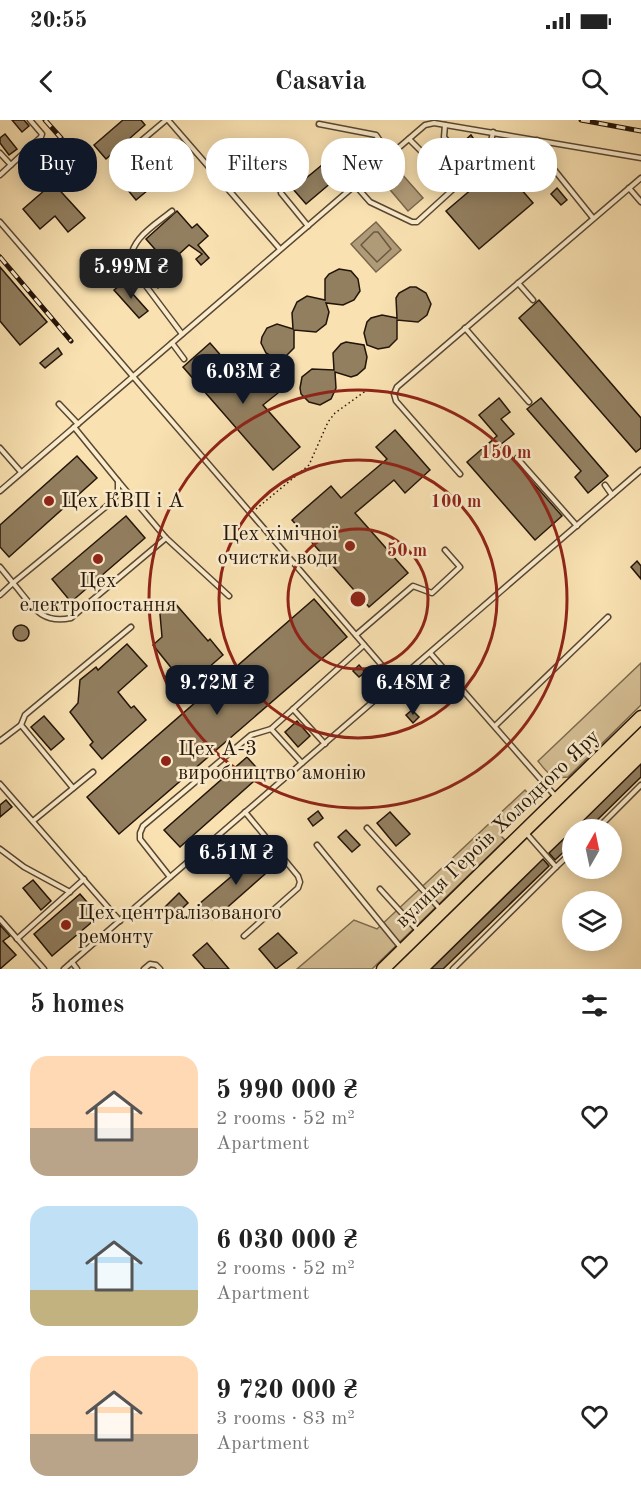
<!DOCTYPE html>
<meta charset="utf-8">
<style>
:root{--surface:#fff;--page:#f2f2f2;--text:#222;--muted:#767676;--accent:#111827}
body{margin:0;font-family:"Old Standard TT",serif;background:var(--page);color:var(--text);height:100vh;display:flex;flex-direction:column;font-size:22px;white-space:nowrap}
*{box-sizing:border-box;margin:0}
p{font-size:20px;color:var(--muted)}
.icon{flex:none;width:33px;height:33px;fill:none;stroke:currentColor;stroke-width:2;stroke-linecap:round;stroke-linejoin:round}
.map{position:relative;height:849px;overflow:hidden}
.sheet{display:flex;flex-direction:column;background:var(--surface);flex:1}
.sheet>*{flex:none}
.hud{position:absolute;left:18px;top:18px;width:606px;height:54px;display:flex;gap:12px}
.needle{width:39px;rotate:9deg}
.controls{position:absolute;left:562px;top:699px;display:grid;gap:12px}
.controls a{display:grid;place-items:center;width:60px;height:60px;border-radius:50%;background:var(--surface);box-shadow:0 3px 15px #0003;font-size:30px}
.price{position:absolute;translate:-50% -51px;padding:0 14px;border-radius:12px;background:var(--accent);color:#fff;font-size:20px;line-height:39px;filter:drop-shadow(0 2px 3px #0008)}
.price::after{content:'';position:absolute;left:50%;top:36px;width:18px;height:14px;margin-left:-9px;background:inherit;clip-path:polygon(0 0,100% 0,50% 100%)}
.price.current{background:#222;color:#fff}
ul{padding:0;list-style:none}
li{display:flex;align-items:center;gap:18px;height:150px;padding:0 30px}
li span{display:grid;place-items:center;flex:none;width:168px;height:120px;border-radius:18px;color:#555}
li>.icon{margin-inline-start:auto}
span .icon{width:72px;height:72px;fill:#fffc;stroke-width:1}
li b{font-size:26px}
h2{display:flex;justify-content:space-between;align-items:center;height:72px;padding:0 30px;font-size:26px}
.tag{padding:0 21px;border-radius:24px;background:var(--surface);box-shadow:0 3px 15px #0003;font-size:21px;line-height:54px}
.tag.current{background:var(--accent);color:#fff}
.status{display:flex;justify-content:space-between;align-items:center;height:42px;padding:0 30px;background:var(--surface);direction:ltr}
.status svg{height:16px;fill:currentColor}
header{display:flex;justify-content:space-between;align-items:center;height:78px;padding:0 30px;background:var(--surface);font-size:27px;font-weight:700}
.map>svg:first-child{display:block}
.green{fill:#d5be94;stroke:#7c694e;stroke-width:1.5}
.water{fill:#b09b78;stroke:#78654c;stroke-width:1.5}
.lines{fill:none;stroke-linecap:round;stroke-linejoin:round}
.shore{stroke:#6a5840;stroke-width:1.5}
.building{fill:#927f60;stroke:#231409;stroke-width:1.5}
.lane-casing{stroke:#584733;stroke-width:7}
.primary-casing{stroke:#231409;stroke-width:15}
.path{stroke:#231409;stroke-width:1.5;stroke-dasharray:1.5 3;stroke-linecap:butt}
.lane{stroke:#fbeccc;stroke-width:4}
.primary{stroke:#f9e1b1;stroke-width:12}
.rail-casing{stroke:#231409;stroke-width:5}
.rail{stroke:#fbeccc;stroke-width:3;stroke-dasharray:9;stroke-linecap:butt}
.ring{fill:none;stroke:#8f2418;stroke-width:3}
.poi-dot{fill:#8f2418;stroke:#fbeccc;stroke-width:2}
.labels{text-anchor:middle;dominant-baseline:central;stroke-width:5;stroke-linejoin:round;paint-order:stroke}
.poi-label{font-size:21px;fill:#231409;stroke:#fbeccc;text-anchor:start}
.street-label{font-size:21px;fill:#231409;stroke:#fbeccc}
.centre{fill:#8f2418;stroke:#fbeccc;stroke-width:3}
.ring-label{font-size:18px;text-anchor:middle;font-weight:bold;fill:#8f2418;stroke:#fbeccc;stroke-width:5;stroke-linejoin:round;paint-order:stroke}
</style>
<div class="status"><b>20:55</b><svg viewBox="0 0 49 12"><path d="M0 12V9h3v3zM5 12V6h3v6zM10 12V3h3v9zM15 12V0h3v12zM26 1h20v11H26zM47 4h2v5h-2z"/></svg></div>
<header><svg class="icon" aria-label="back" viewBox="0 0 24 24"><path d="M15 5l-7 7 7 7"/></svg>Casavia<svg class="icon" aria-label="search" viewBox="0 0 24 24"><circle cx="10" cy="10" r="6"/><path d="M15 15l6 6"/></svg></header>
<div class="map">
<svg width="641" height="849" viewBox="0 0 641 849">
<rect width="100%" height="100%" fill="#f9e1b1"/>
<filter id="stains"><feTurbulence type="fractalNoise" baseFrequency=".00333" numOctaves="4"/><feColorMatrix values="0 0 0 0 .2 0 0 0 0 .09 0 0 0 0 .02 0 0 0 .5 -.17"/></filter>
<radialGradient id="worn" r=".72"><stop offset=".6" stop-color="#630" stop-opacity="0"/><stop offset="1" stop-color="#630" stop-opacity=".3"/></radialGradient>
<g class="green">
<path d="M641,543V585L568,657C551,659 548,654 538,641Z"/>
<path d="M525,670L531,677L532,683L500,715L505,720L372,849H297L354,800L377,809Z"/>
</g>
<g class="water">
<path d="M400,52L423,78L408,91L386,65Z"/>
<path d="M376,102L401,130L376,152L351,124Z"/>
</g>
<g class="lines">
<path class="shore" d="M374,112H378L391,129L377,142L361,125Z"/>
</g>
<g class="building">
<path d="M12,0H24L29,6L22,12Z"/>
<path d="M123,0H141L145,5L106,39L94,25Z"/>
<path d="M5,14L17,29L9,35L0,23V18Z"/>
<path d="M471,15L481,30V34L476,39H472L468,36L467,29L462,23Z"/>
<path d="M437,21L448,35L441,41L429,28Z"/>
<path d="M340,30L352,45L306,84L293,69Z"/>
<path d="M500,45L533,83L479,129L446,91Z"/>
<path d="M149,50L159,61L136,80L127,69Z"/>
<path d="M53,63L85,98L68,112L55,96L40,109L23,89Z"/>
<path d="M557,68L567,80L561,85L551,74Z"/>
<path d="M177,91L192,108L197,104L208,116L198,125L209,138L201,145L196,139L202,134L189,125L168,144L146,119Z"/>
<path d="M0,147L47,202L20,225L0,201Z"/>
<path d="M339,149L351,151L358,159L360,171L354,180L343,185L326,183L329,192L326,204L316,212L294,210V228L286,236L275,238L266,233L261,223L262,217L267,208L277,204L293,209L292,193L297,182L307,176L325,180V159L329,154Z"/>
<path d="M165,152L170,158L158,168L153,162Z"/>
<path d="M123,163L148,191L139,198L114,170Z"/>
<path d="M410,167H416L426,173L431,184L427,195L418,202L397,200V219L389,227L378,229L367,225L364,213L367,202L371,198L382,195L397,198L396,178L399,173Z"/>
<path d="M539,180L641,298V328L636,332L519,198Z"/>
<path d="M346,222L364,225L367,237L365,248L357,255L351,257L335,252L336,268L331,279L320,285L309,282L301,274L300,268L302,257L312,249L334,250L333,233L341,224Z"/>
<path d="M210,223L250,269L264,257L278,273L263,285L300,327L273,350L183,247Z"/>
<path d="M58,228L62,234L45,248L40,243Z"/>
<path d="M499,278L510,292L501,299L514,314L500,325L562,396L535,420L467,342L497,316L479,295Z"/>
<path d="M541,278L608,356L588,373L575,357L581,351L527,289Z"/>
<path d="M395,310L430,350L405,373L394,360L355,393L408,453L369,487L292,400L331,366L341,378L380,345L387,339L376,327Z"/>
<path d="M77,336L97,358L9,437L0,427V405Z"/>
<path d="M126,396L145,418L71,482L52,459Z"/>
<path d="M637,441L641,446V459L631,447Z"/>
<path d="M314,479L347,517L119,714L87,677Z"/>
<path d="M173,481L208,521L210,519L223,535L178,574L164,558L173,550L153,525L162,517L160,494Z"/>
<circle cx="21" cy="513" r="8"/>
<path d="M127,524L147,546L118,572L131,588L134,586L146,600L102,639L90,625L93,622L70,592L78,583L80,560L96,547L98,550Z"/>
<path d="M359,545L365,552L359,557L353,551Z"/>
<path d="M444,560L452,568L444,575L437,566Z"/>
<path d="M412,590L419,597L413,603L406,595Z"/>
<path d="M44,596L64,619L51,630L31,607Z"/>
<path d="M297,601L310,616L298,627L285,612Z"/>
<path d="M247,637L262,654L180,727L164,710Z"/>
<path d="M641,644V657L587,710H574Z"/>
<path d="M6,680L12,687L0,697V685Z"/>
<path d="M318,691L323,698L313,706L308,699Z"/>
<path d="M390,692L410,714L396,726L377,703Z"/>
<path d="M346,710L360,725L352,732L338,717Z"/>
<path d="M573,710V723L555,740L549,733Z"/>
<path d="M260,732L273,747L213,800L199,784Z"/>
<path d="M543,739L549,746L547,748L443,849H431Z"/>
<path d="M33,760L51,781L41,790L23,768Z"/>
<path d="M179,773L188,783L174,796L165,787Z"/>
<path d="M80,774L99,796L52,836L34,814Z"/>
<path d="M0,805L10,816L3,821L16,835L0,849Z"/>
<path d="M278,813L297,833L276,849L259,829Z"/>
<path d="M207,823L229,849H205L193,835Z"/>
</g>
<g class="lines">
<g class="lane-casing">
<g id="lane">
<path d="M168,0L280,129"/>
<path d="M319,4L376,15L390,35"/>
<path d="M409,19L439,49"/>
<path d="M537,20L536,27L593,98"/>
<path d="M128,32L166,0"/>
<path d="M0,33L11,45"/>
<path d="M472,52L488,37L493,12"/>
<path d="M0,55L41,17L42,14L30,0"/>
<path d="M355,65L370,82L412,102H417L472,52L444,17L445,5"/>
<path d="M629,68L641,82"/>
<path d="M281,73L308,106"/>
<path d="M172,91C155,105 127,120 131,146L182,214"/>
<path d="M0,102L397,563"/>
<path d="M518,163L533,180"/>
<path d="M465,208L529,282"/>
<path d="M172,223L184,239"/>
<path d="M59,284L78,304"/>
<path d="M0,328L21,352"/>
<path d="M517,338L577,406"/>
<path d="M460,354L396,281L394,274L397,267L641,58"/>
<path d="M118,361L166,418L229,476"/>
<path d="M605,365L612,375"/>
<path d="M0,371L425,5L434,3L641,38"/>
<path d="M0,447L13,463L114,380L118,371V361L74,307"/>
<path d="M0,475L13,463C31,484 40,505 71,498L166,418"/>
<path d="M356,515L413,466L432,473L460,447L445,430"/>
<path d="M431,534L557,678"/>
<path d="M293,589L325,624"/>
<path d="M21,605L73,668"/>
<path d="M495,606L608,497"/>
<path d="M271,609L302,643"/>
<path d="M0,621L21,605L25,595L131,507"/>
<path d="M0,664L120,801"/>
<path d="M33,701L93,652"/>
<path d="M367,708L441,790"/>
<path d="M596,710L641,665"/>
<path d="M527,714L556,747L573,731"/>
<path d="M317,725L402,829"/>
<path d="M0,729L24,747L70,772"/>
<path d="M170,757L140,719V713L143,706L251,615L271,609L364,525"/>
<path d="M380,769L419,812"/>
<path d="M0,799L44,849"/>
<path d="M244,816L298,768L300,762L298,756L245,692"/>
<path d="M17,819L84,759"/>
<path d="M72,842L77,849"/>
<path d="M64,849C256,682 450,517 641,350"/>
<path d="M144,849L150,844L156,845L160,849"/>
<path d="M453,849L556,747"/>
</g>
</g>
<g class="primary-casing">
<path id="primary" d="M383,849L641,597"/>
</g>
<path class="path" d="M256,389L309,345L328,302L335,293L367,270L388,272"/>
<use href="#lane" class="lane"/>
<use href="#primary" class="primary"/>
<g class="rail-casing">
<g id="rail">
<path d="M45,0L61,18"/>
<path d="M581,0L641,11"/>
<path d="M0,137L71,221"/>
</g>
</g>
<use href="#rail" class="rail"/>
</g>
<g class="ring">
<circle cx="358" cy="479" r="70"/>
<circle cx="358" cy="479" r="139"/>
<circle cx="358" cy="479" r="209"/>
</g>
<g class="poi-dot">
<circle cx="49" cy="381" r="6"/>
<circle cx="350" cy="426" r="6"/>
<circle cx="98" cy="439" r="6"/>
<circle cx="166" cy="641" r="6"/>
<circle cx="66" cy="805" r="6"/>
</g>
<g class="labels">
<g class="poi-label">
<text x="61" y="381">Цех КВП і А</text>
<text x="338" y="414" text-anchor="end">Цех хімічної<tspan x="338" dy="24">очистки води</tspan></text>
<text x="98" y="461" text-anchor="middle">Цех<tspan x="98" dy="24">електропостання</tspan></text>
<text x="178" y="629">Цех А-3<tspan x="178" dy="24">виробництво амонію</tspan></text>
<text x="78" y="793">Цех централізованого<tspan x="78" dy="24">ремонту</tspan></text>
</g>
<g class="street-label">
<text transform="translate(498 709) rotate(-44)">вулиця Героїв Холодного Яру</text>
</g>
</g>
<circle cx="358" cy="479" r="9" class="centre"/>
<g class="ring-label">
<text x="506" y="338">150 m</text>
<text x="456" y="387">100 m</text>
<text x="407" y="436">50 m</text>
</g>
<rect width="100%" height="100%" filter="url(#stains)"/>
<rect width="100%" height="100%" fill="url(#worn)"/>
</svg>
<div class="controls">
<a><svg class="needle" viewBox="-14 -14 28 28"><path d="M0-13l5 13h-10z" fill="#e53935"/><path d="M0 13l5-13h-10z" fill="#767676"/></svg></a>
<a><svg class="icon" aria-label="layers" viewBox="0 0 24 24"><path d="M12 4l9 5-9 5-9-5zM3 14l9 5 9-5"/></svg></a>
</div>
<b class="price current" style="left:131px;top:180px">5.99M ₴</b>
<b class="price" style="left:243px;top:285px">6.03M ₴</b>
<b class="price" style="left:217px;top:596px">9.72M ₴</b>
<b class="price" style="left:413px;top:596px">6.48M ₴</b>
<b class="price" style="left:236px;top:766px">6.51M ₴</b>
<div class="hud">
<a class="tag current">Buy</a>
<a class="tag">Rent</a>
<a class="tag">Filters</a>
<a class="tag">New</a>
<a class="tag">Apartment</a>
</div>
</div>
<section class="sheet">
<h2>5 homes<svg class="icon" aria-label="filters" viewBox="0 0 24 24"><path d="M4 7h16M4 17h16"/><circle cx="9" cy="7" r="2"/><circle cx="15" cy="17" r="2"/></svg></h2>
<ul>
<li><span style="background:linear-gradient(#ffd9b3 60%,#b9a48a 0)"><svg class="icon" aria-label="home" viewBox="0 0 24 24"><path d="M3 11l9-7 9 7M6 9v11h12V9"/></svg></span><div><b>5 990 000 ₴</b><p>2 rooms · 52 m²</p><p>Apartment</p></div><svg class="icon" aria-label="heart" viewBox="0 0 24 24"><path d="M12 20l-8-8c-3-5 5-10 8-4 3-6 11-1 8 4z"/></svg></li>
<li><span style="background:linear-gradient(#bfe0f5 70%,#c2b280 0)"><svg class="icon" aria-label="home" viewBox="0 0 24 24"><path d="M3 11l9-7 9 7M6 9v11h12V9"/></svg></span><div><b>6 030 000 ₴</b><p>2 rooms · 52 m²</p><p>Apartment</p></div><svg class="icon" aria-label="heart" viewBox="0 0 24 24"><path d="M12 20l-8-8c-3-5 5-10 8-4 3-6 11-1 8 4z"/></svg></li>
<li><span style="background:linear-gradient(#ffd9b3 65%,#b9a48a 0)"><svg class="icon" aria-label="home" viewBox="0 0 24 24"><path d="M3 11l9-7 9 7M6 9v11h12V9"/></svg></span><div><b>9 720 000 ₴</b><p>3 rooms · 83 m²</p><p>Apartment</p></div><svg class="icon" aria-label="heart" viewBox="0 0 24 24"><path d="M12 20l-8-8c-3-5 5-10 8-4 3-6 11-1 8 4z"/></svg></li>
</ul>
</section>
